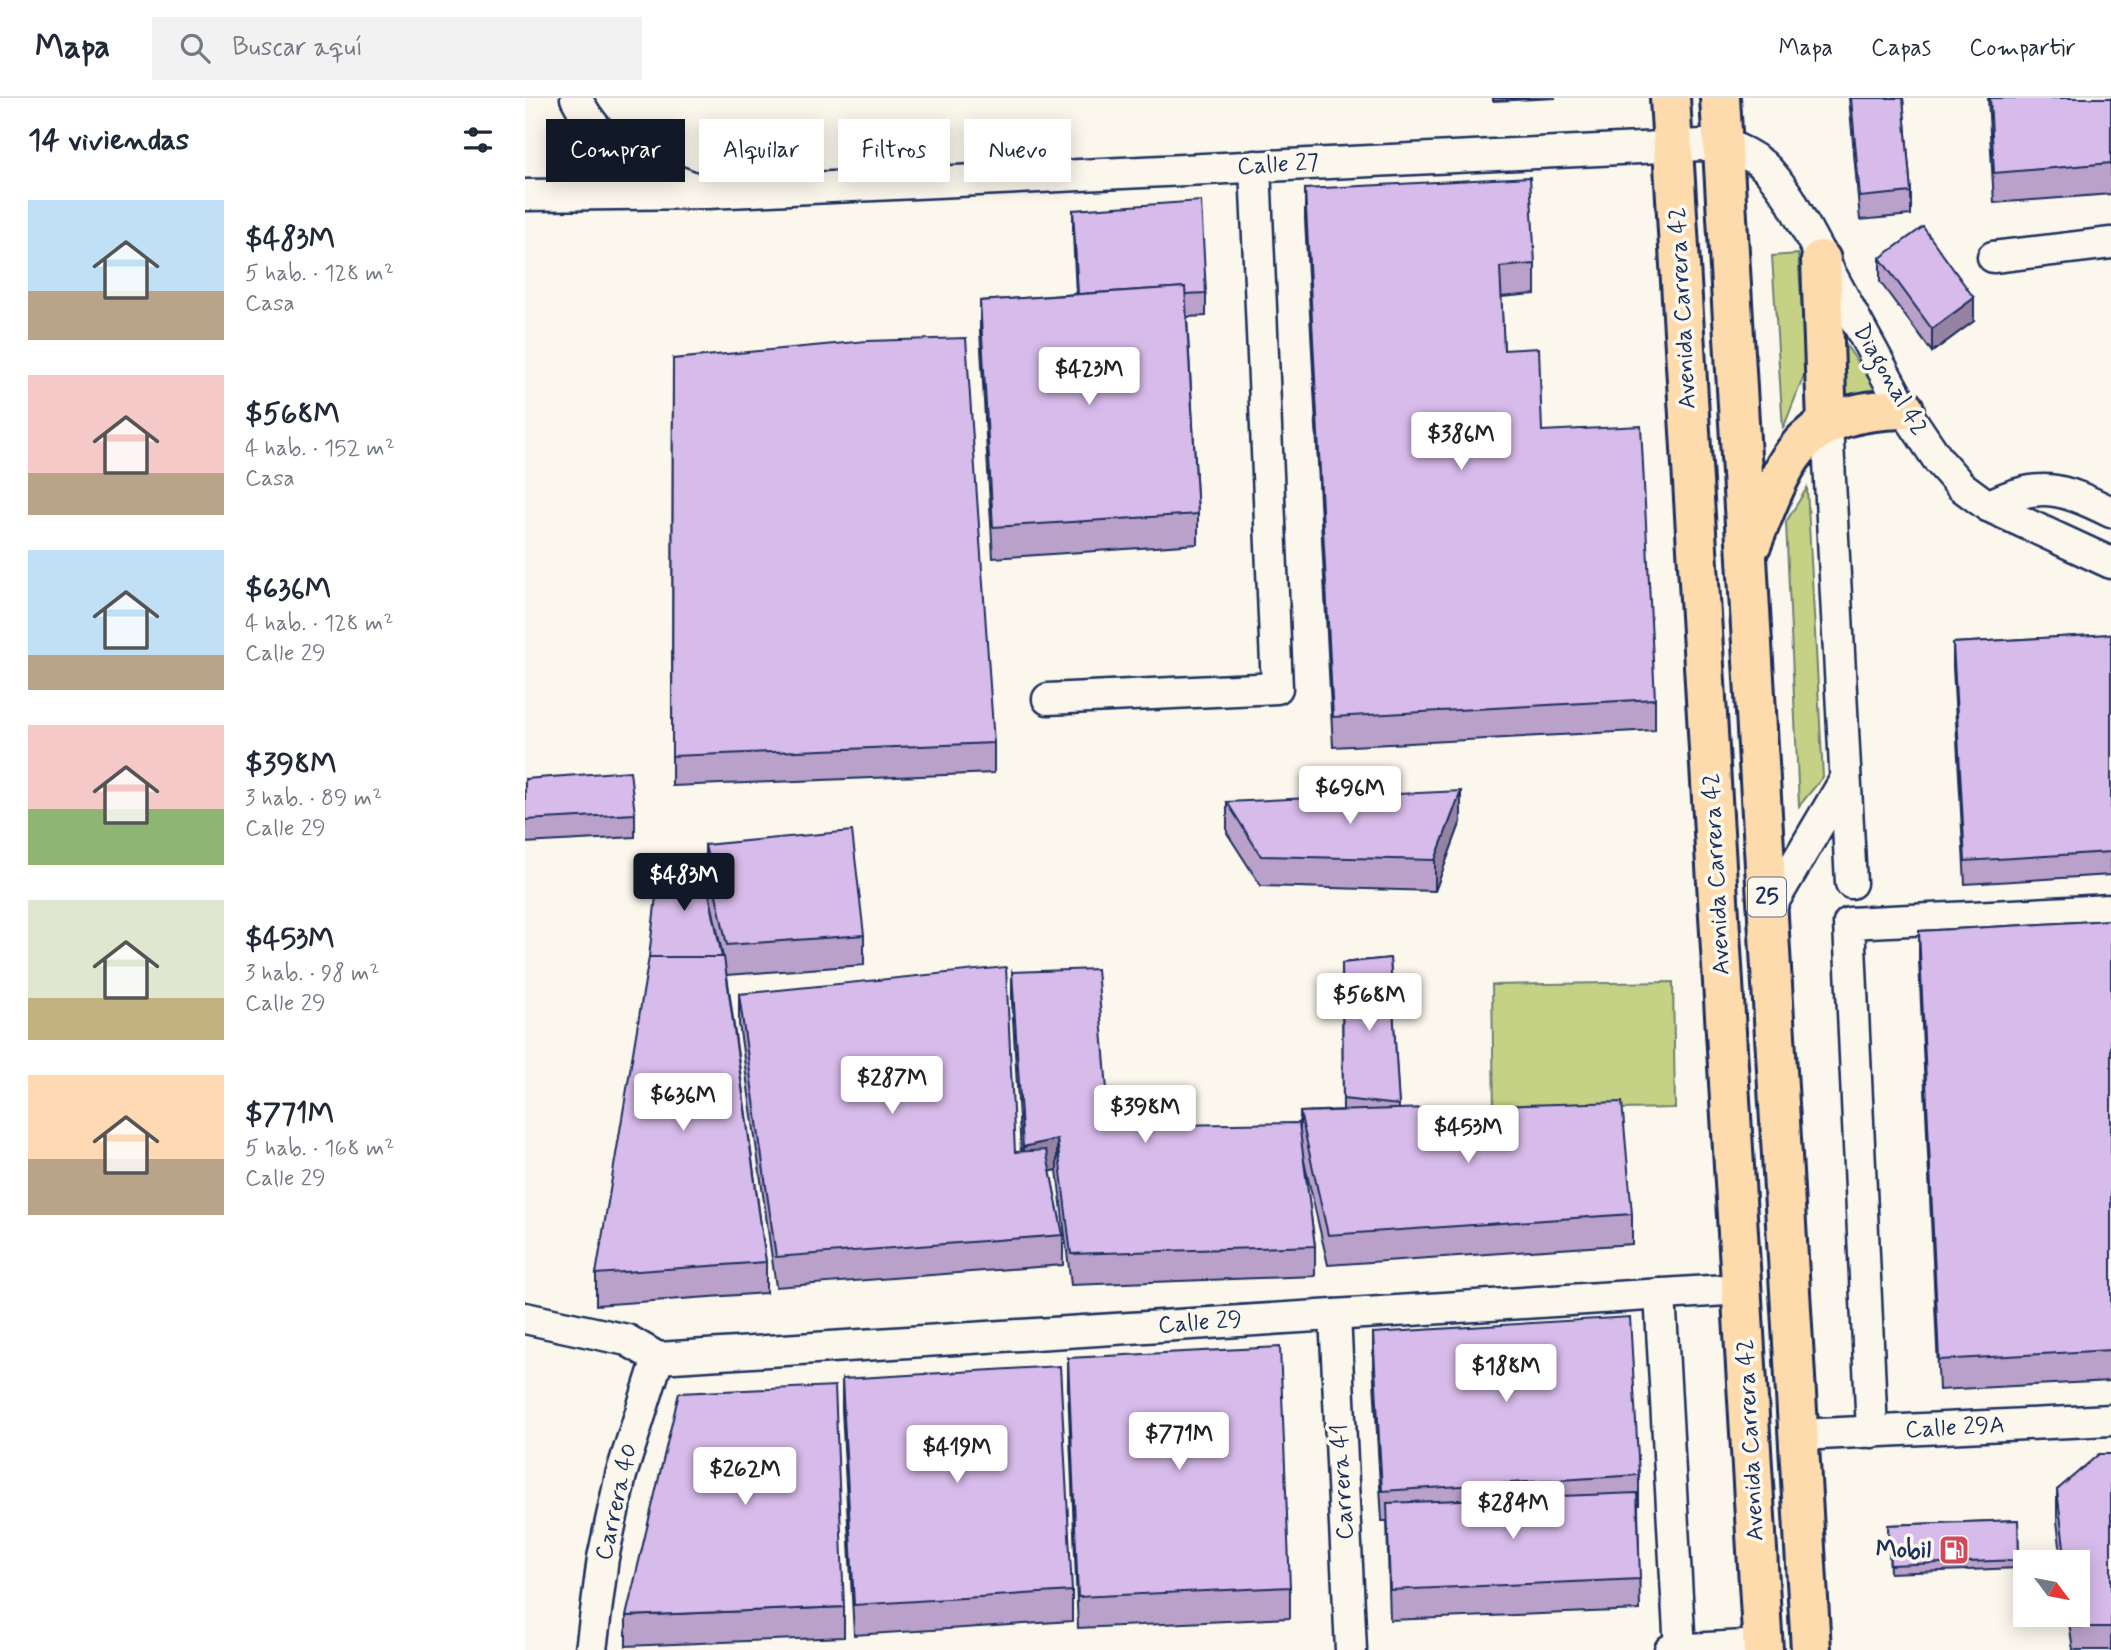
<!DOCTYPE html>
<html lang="es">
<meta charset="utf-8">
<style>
:root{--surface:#fff;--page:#f2f2f3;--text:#1f2937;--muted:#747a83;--line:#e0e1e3;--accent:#111827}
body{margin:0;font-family:Mynerve,sans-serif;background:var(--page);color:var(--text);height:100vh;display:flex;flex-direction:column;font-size:26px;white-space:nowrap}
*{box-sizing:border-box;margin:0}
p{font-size:23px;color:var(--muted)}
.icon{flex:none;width:38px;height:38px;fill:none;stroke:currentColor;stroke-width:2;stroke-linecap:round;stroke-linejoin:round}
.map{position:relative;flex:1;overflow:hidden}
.details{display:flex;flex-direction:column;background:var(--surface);width:525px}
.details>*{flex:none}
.hud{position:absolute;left:21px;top:21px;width:665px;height:63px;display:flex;gap:14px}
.needle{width:46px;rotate:122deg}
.tools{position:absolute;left:1488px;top:1452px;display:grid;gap:14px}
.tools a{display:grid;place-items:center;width:77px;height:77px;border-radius:0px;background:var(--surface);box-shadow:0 4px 18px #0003;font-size:35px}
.price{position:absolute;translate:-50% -60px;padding:0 16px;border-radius:7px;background:#fff;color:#222;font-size:23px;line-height:46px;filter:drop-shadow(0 2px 4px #0008)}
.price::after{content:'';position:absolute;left:50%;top:42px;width:21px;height:16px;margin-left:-10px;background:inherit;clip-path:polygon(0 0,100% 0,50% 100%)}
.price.on{background:var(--accent);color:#fff}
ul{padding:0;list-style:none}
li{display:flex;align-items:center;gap:21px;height:175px;padding:0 28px}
li span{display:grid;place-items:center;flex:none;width:196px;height:140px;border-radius:0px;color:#555}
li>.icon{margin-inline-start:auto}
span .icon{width:84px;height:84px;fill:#fffc;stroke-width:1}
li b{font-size:30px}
h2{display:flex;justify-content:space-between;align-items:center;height:84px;padding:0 28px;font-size:30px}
.chip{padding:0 24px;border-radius:0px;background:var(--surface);box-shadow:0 4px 18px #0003;font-size:24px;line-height:63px}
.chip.on{background:var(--accent);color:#fff}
header{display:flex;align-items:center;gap:42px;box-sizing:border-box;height:98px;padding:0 35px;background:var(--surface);border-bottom:2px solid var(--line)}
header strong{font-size:33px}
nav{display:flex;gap:38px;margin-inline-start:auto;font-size:24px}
.search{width:490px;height:63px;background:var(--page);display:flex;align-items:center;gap:18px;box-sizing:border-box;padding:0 24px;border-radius:0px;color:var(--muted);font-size:26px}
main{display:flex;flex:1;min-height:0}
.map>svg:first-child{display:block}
.green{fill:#c5d286;stroke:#708072;stroke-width:2}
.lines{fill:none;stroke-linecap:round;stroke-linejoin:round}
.minor-casing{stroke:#1b2f5e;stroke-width:35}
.highway-casing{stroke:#1b2f5e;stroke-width:44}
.minor{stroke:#fbf7ec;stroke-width:30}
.highway{stroke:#fedbac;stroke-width:38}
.wall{fill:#b9a1c9;stroke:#1b2f5e;stroke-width:2;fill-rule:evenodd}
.shaded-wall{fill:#9683a4;stroke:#1b2f5e;stroke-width:2}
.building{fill:#d7bbea;stroke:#1b2f5e;stroke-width:2}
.labels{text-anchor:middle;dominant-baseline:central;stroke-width:7;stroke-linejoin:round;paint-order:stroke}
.shield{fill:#fbf7ec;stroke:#5e6b89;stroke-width:2}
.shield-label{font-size:23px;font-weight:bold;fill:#1b2f5e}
.street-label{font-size:24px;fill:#1b2f5e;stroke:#fbf7ec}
.poi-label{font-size:24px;font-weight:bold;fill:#1b2f5e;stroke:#fbf7ec;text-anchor:end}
</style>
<header>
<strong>Mapa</strong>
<div class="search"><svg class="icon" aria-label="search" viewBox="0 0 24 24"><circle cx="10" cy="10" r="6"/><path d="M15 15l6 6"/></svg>Buscar aquí</div>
<nav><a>Mapa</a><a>Capas</a><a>Compartir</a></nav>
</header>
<main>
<section class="details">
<h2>14 viviendas<svg class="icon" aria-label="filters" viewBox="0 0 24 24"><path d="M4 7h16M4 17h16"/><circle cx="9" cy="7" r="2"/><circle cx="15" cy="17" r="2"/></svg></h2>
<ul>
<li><span style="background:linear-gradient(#bfe0f5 65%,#b9a48a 0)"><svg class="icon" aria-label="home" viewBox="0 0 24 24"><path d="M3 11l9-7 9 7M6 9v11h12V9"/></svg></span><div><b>$483M</b><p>5 hab. · 128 m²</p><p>Casa</p></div></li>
<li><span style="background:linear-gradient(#f6c9c9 70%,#b9a48a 0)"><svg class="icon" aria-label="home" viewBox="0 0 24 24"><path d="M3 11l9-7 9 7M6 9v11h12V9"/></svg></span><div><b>$568M</b><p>4 hab. · 152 m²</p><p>Casa</p></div></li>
<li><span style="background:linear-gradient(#bfe0f5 75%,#b9a48a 0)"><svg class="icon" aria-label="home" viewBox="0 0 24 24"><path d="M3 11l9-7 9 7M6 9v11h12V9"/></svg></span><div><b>$636M</b><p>4 hab. · 128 m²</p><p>Calle 29</p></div></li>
<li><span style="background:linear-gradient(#f6c9c9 60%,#8fb573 0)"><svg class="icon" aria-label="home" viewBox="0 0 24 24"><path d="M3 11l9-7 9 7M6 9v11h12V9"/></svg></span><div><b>$398M</b><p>3 hab. · 89 m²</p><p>Calle 29</p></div></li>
<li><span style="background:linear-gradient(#dfe7d0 70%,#c2b280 0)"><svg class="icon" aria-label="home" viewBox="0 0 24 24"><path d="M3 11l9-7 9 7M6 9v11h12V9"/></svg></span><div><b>$453M</b><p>3 hab. · 98 m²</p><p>Calle 29</p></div></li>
<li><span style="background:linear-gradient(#ffd9b3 60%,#b9a48a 0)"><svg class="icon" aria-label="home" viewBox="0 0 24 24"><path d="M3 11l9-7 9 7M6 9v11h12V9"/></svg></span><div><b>$771M</b><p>5 hab. · 168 m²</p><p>Calle 29</p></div></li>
</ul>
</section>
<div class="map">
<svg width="1586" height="1552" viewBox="0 0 1586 1552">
<rect width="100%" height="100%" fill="#fbf7ec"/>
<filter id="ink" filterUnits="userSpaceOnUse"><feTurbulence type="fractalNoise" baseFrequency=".0143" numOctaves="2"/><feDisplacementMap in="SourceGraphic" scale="14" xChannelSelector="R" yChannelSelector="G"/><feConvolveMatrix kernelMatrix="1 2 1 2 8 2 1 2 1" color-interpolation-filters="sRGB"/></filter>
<g filter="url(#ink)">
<g class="green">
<path d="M1273,156L1281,272L1258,331L1247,158Z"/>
<path d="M1317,241L1354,296L1321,298Z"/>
<path d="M1282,390L1298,679L1274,708L1261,424Z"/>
<path d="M1148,884L1150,1010L969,1013L967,887Z"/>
</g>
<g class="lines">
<g class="minor-casing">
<g id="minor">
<path d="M182,95L1198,46C1234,58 1244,70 1265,101L1379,311L1414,363L1436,388L1463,408L1586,465"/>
<path d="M0,97L182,95C125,72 81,58 51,0"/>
<path d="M1468,159L1586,145"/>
<path d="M1302,325L1326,785"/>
<path d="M1463,408C1513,382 1537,390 1586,414"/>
<path d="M523,601L752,590L730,68"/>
<path d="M1243,813L1320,682"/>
<path d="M1135,1196L1155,1552"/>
<path d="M810,1217L826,1552"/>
<path d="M0,1220L102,1242L133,1260"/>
<path d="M133,1260L1217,1191"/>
<path d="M1347,1334L1324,825L1586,812"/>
<path d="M1274,1337L1586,1322"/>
<path d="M66,1552L78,1460L96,1377L133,1260"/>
<path d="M1145,1552L1238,1547"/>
</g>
</g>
<g class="highway-casing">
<g id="highway">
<path d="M1145,0L1238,1552"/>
<path d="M1195,0L1286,1552"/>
<path d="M1296,162L1302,325"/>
<path d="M1227,445C1262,357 1274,313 1379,311"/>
</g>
</g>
<use href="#minor" class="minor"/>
<use href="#highway" class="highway"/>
</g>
<g class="wall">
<path d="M968,0H1031L968,3Z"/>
<path d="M1324,0H1378L1386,94V117L1335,122Z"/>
<path d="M1463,0H1586V96L1469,105Z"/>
<path d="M780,91L1010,166V196L976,199L979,252L1017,333L1130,601V632L808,649L780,121Z"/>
<path d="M548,112L681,195V218L662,219L673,416V446L468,460L455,233V203L551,196L548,135Z"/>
<path d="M1355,160L1449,223L1407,254L1355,184Z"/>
<path d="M148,261L469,645V675L147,688Z"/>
<path d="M1586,536V777L1440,786L1428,569V545Z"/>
<path d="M0,681L110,716V739L0,745Z"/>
<path d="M702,704L936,723L910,793L736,788L702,735Z"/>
<path d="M180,747L339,837V867L202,877L241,1164V1195L71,1207V1176L180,775ZM185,800L198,859H197Z"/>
<path d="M1586,822V1283L1414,1292L1394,863V833Z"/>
<path d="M865,860L874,1011L1107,1116V1146L803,1167L778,1059L790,1148V1178L546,1187L532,1072L525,1073L538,1137V1167L251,1189L214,926V896L490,1054H496L487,904V874L585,1028L775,1033V1014L818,1012L817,865Z"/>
<path d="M848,1235L1114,1377V1407H1113L1115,1512L865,1522L862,1423H857L848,1265Z"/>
<path d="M543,1260L765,1489V1520L553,1530L543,1290Z"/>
<path d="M317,1281L547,1493V1523L329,1537L317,1312Z"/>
<path d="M1586,1356V1552H1548L1543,1517H1552V1465H1537L1532,1423V1392Z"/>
<path d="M1493,1422L1494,1470L1365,1475L1363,1427Z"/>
<path d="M319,1509V1539L101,1548V1518Z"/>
</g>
<g class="shaded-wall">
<path d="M1449,200V223L1407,254V231Z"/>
<path d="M936,693V723L910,793V762Z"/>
<path d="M532,1041V1072L498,1080V1049Z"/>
</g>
<g class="building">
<path d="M1326,0H1378L1386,94L1335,99Z"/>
<path d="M1465,0H1586V65L1469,75Z"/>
<path d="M1005,79L1010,166L975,169L979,252L1014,250L1017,333L1116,328L1130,601L808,619L780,91Z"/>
<path d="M676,103L681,195L660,196V189L553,196L548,112Z"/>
<path d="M1398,129L1449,200L1407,231L1355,160Z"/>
<path d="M660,189L673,416L468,429L455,203Z"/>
<path d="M441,240L469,645L147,658L148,261L342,243Z"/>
<path d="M1586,536V754L1440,763L1428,545Z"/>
<path d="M105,673L110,716L0,722V681Z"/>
<path d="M936,693L910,762L736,758L702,704Z"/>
<path d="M327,733L339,837L202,847L180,747Z"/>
<path d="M177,762L197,859H124L135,764Z"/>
<path d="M1586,822V1252L1414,1262L1394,833Z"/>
<path d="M124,859H199L241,1164L71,1176Z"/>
<path d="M865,860L874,1007L818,1001L817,865Z"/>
<path d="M481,869L490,1054L521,1052L538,1137L251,1159L214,896Z"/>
<path d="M572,871L585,1028L774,1025L790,1148L546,1156L532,1041L498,1049L487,874Z"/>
<path d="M1097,1004L1107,1116L803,1137L775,1014Z"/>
<path d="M1105,1219L1114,1377L857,1393L848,1235Z"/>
<path d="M755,1249L765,1489L553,1499L543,1260Z"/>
<path d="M535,1268L547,1493L329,1507L317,1281Z"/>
<path d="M310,1288L319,1509L101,1518L154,1295Z"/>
<path d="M1574,1356H1586V1529H1549L1547,1517H1552V1465H1541L1532,1392Z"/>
<path d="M1112,1395L1115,1481L865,1492L862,1405Z"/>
<path d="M1493,1422L1494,1462L1365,1467L1363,1427Z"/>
</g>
</g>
<defs>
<g id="fuel-square" transform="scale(1.575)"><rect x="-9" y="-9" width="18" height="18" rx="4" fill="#d1495b" stroke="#fbf7ec"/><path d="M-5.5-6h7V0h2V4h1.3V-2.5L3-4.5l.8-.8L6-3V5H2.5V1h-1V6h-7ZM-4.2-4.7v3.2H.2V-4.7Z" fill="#fff"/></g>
</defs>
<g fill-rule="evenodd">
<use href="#fuel-square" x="1429" y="1452"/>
</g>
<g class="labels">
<rect class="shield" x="1223" y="779.5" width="38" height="39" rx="5"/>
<g class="shield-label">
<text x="1242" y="799">25</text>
</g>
<g class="street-label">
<text transform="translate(753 67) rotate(-3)">Calle 27</text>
<text transform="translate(1158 210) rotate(-93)">Avenida Carrera 42</text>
<text transform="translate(1365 282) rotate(60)">Diagonal 42</text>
<text transform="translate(1192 776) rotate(-93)">Avenida Carrera 42</text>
<text transform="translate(675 1225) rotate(-4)">Calle 29</text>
<text transform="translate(1430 1330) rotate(-3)">Calle 29A</text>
<text transform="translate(1226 1342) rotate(-93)">Avenida Carrera 42</text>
<text transform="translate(818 1384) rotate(-93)">Carrera 41</text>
<text transform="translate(92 1404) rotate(-77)">Carrera 40</text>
</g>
<g class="poi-label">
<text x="1406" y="1452">Mobil</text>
</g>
</g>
</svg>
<div class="tools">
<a><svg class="needle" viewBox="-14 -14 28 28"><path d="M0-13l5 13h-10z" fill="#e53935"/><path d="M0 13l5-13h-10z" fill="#747a83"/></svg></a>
</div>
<b class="price" style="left:564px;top:309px">$423M</b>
<b class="price" style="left:936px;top:374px">$386M</b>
<b class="price" style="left:825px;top:728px">$696M</b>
<b class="price on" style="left:159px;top:815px">$483M</b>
<b class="price" style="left:844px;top:935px">$568M</b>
<b class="price" style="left:367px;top:1018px">$287M</b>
<b class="price" style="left:158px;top:1035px">$636M</b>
<b class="price" style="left:620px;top:1047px">$398M</b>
<b class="price" style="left:943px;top:1067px">$453M</b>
<b class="price" style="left:981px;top:1306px">$188M</b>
<b class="price" style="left:654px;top:1374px">$771M</b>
<b class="price" style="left:432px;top:1387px">$419M</b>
<b class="price" style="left:220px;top:1409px">$262M</b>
<b class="price" style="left:988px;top:1443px">$284M</b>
<div class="hud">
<a class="chip on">Comprar</a>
<a class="chip">Alquilar</a>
<a class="chip">Filtros</a>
<a class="chip">Nuevo</a>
</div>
</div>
</main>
